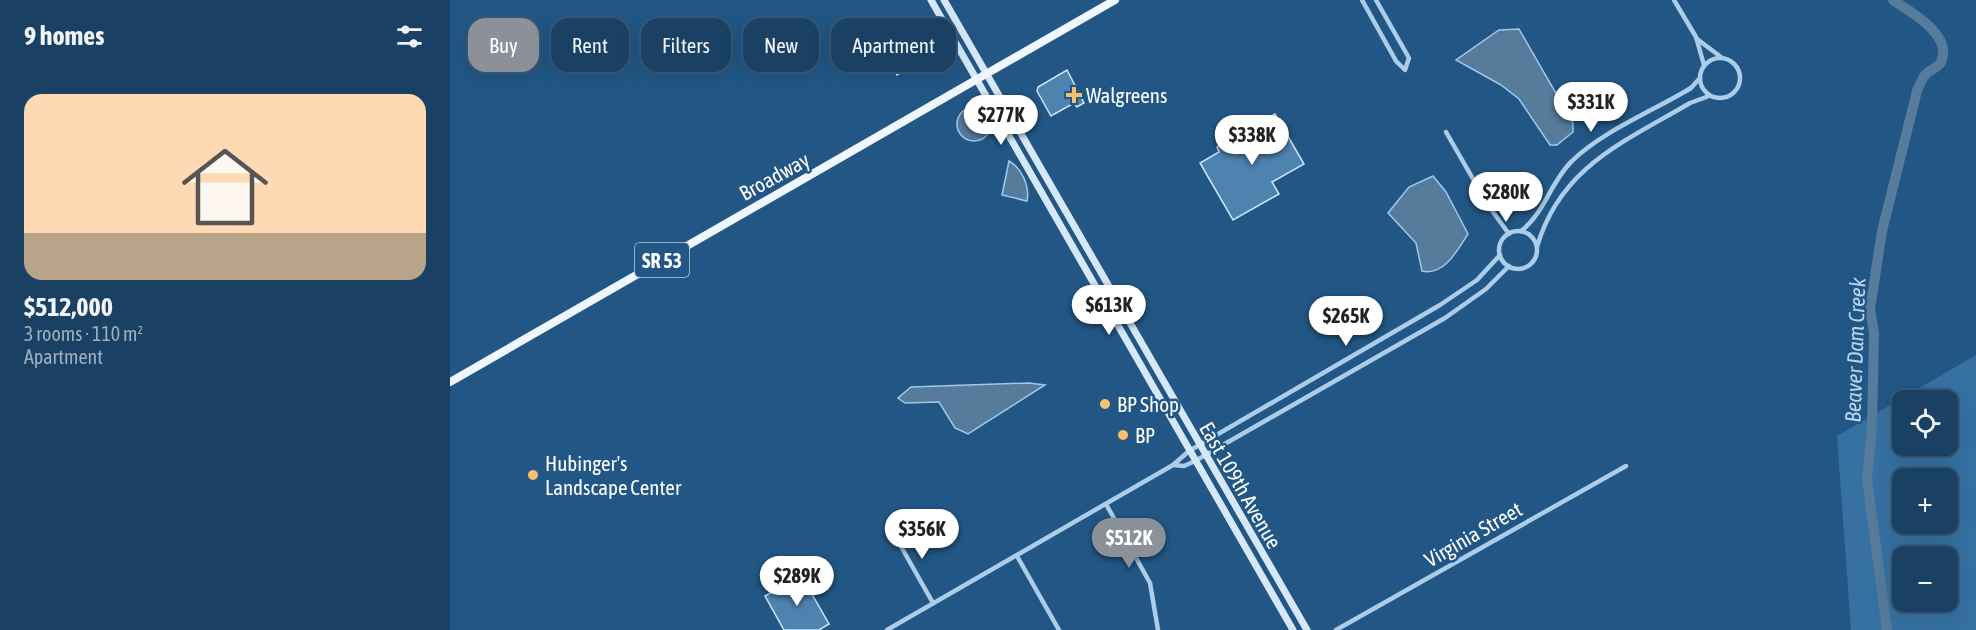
<!DOCTYPE html>
<meta charset="utf-8">
<style>
:root{--surface:#1a4164;--page:#274c6d;--text:#f1f3f6;--muted:#9fafbf;--line:#385a78;--accent:#8c9099}
body{margin:0;font-family:"Asap Condensed",sans-serif;background:var(--page);color:var(--text);height:100vh;display:flex;flex-direction:column;font-size:22px;white-space:nowrap}
*{box-sizing:border-box;margin:0}
p{font-size:20px;color:var(--muted)}
.icon{flex:none;width:33px;height:33px;fill:none;stroke:currentColor;stroke-width:2;stroke-linecap:round;stroke-linejoin:round}
.map{position:relative;flex:1;overflow:hidden}
.drawer{display:flex;flex-direction:column;background:var(--surface);width:450px}
.drawer>*{flex:none}
.hud{position:absolute;left:18px;top:18px;width:570px;height:54px;display:flex;gap:12px}
.tools{position:absolute;left:1442px;top:390px;display:grid;gap:12px}
.tools a{display:grid;place-items:center;width:66px;height:66px;border-radius:12px;background:var(--surface);box-shadow:0 6px 24px #0002,0 0 0 2px var(--line);font-size:30px}
.price{position:absolute;translate:-50% -51px;padding:0 14px;border-radius:21px;background:#fff;color:#222;font-size:20px;line-height:39px;filter:drop-shadow(0 2px 3px #0008)}
.price::after{content:'';position:absolute;left:50%;top:36px;width:18px;height:14px;margin-left:-9px;background:inherit;clip-path:polygon(0 0,100% 0,50% 100%)}
.price.current{background:var(--accent);color:#fff}
ul{padding:0;list-style:none}
li{display:grid;align-content:center;gap:12px;height:318px;padding:0 24px}
li span{display:grid;place-items:center;height:186px;border-radius:18px;color:#555}
li>.icon{margin-inline-start:auto}
span .icon{width:108px;height:108px;fill:#fffc;stroke-width:1}
li b{font-size:26px}
h2{display:flex;justify-content:space-between;align-items:center;height:72px;padding:0 24px;font-size:26px}
.chip{padding:0 21px;border-radius:18px;background:var(--surface);box-shadow:0 6px 24px #0002,0 0 0 2px var(--line);font-size:21px;line-height:54px}
.chip.current{background:var(--accent);color:#fff}
main{display:flex;flex:1;min-height:0}
.map>svg:first-child{display:block}
.green{fill:#3671a2;fill-rule:evenodd}
.water{fill:#567b9b;stroke:#9fc9ea;stroke-width:1.5}
.lines{fill:none;stroke-linecap:round;stroke-linejoin:round}
.river{stroke:#567b9b;stroke-width:10}
.building{fill:#4f83af;stroke:#d0e5f7;stroke-width:1.5}
.street{stroke:#abcde9;stroke-width:4.5}
.secondary{stroke:#d6e8f7;stroke-width:7}
.primary{stroke:#eff6fe;stroke-width:8}
.poi-dot{fill:#f5c16e;stroke:#225785;stroke-width:2}
.labels{text-anchor:middle;dominant-baseline:central;stroke-width:5;stroke-linejoin:round;paint-order:stroke}
.shield{fill:#225785;stroke:#bdcdda;stroke-width:1.5}
.shield-label{font-size:20px;font-weight:bold;fill:#fff}
.poi-label{font-size:21px;fill:#fff;stroke:#225785;text-anchor:start}
.street-label{font-size:21px;fill:#fff;stroke:#225785}
.water-label{font-size:22px;font-style:italic;fill:#b7d7f0;stroke:#225785}
</style>
<main>
<section class="drawer">
<h2>9 homes<svg class="icon" aria-label="filters" viewBox="0 0 24 24"><path d="M4 7h16M4 17h16"/><circle cx="9" cy="7" r="2"/><circle cx="15" cy="17" r="2"/></svg></h2>
<ul>
<li><span style="background:linear-gradient(#ffd9b3 75%,#b9a48a 0)"><svg class="icon" aria-label="home" viewBox="0 0 24 24"><path d="M3 11l9-7 9 7M6 9v11h12V9"/></svg></span><div><b>$512,000</b><p>3 rooms · 110 m²</p><p>Apartment</p></div></li>
</ul>
</section>
<div class="map">
<svg width="1526" height="630" viewBox="0 0 1526 630">
<rect width="100%" height="100%" fill="#225785"/>
<path class="green" d="M1526,355V630H1401L1387,436ZM1452,400H1497V446H1452ZM1452,478H1497V524H1452ZM1452,556H1497V602H1452Z"/>
<g class="water">
<path d="M1069,29L1123,123V132L1107,145H1100L1069,99L1051,85L1006,60L1049,30Z"/>
<circle cx="524" cy="124" r="17"/>
<path d="M559,161C572,168 580,187 577,201L552,195Z"/>
<path d="M983,176L996,192L1018,234C1007,251 994,276 972,271L966,243L938,213L959,187Z"/>
<path d="M579,383L595,385L518,434L505,428L489,402L455,403L448,398L461,387Z"/>
</g>
<g class="lines">
<path class="river" d="M1437,630L1417,478L1422,427L1424,333L1420,309L1432,231L1467,91C1470,85 1472,78 1476,74C1481,69 1488,68 1491,62C1503,35 1462,13 1443,0"/>
</g>
<g class="building">
<path d="M454,27L462,39L441,52L434,39Z"/>
<path d="M478,46L482,53L447,75L443,69Z"/>
<path d="M617,70L634,103L627,107L624,103L601,116L587,91L588,87Z"/>
<path d="M825,114L854,164L822,182L829,194L783,220L750,163L769,152L767,147Z"/>
<path d="M351,575L379,624L369,630H334L315,596Z"/>
</g>
<g class="lines">
<g class="street">
<path d="M912,0L946,61L955,70L959,58L926,0"/>
<path d="M1224,0L1246,37L1254,65"/>
<path d="M1247,39L1271,57"/>
<circle cx="1270" cy="78" r="20"/>
<path d="M996,132L1038,205L1059,234"/>
<path d="M1071,231C1094,214 1101,181 1122,161C1151,132 1205,110 1241,88L1250,78"/>
<circle cx="1068" cy="250" r="19"/>
<path d="M1087,247C1110,167 1174,142 1240,103L1259,96"/>
<path d="M723,465L734,466L745,461L995,318L1036,289L1059,266"/>
<path d="M656,504L700,583L708,630"/>
<path d="M440,527L483,603"/>
<path d="M567,556L609,630"/>
<path d="M437,630L723,465L739,451L990,305L1027,280L1050,255"/>
<path d="M886,630L1176,466"/>
</g>
<g class="secondary">
<path d="M481,0L843,630"/>
<path d="M494,0L857,630"/>
</g>
<path class="primary" d="M0,382L665,0"/>
</g>
<g class="poi-dot">
<path d="M621 86h6v6h6v6h-6v6h-6v-6h-6v-6h6z"/>
<circle cx="655" cy="404" r="6"/>
<circle cx="673" cy="435" r="6"/>
<circle cx="83" cy="475" r="6"/>
</g>
<g class="labels">
<rect class="shield" x="185" y="243" width="54" height="34" rx="4.5"/>
<g class="shield-label">
<text x="212" y="260">SR 53</text>
</g>
<g class="poi-label">
<text x="636" y="95">Walgreens</text>
<text x="667" y="404">BP Shop</text>
<text x="685" y="435">BP</text>
<text x="95" y="463">Hubinger's<tspan x="95" dy="24">Landscape Center</tspan></text>
</g>
<g class="street-label">
<text transform="translate(324 176) rotate(-29)">Broadway</text>
<text transform="translate(791 485) rotate(60)">East 109th Avenue</text>
<text transform="translate(1023 534) rotate(-30)">Virginia Street</text>
</g>
<g class="water-label">
<text transform="translate(1405 350) rotate(-88)">Beaver Dam Creek</text>
</g>
</g>
</svg>
<div class="tools">
<a><svg class="icon" aria-label="locate" viewBox="0 0 24 24"><circle cx="12" cy="12" r="6"/><path d="M12 2v4M12 18v4M2 12h4M18 12h4"/></svg></a>
<a>+</a>
<a>−</a>
</div>
<b class="price" style="left:1141px;top:133px">$331K</b>
<b class="price" style="left:551px;top:146px">$277K</b>
<b class="price" style="left:802px;top:166px">$338K</b>
<b class="price" style="left:1056px;top:223px">$280K</b>
<b class="price" style="left:659px;top:336px">$613K</b>
<b class="price" style="left:896px;top:347px">$265K</b>
<b class="price" style="left:472px;top:560px">$356K</b>
<b class="price current" style="left:679px;top:569px">$512K</b>
<b class="price" style="left:347px;top:607px">$289K</b>
<div class="hud">
<a class="chip current">Buy</a>
<a class="chip">Rent</a>
<a class="chip">Filters</a>
<a class="chip">New</a>
<a class="chip">Apartment</a>
</div>
</div>
</main>
